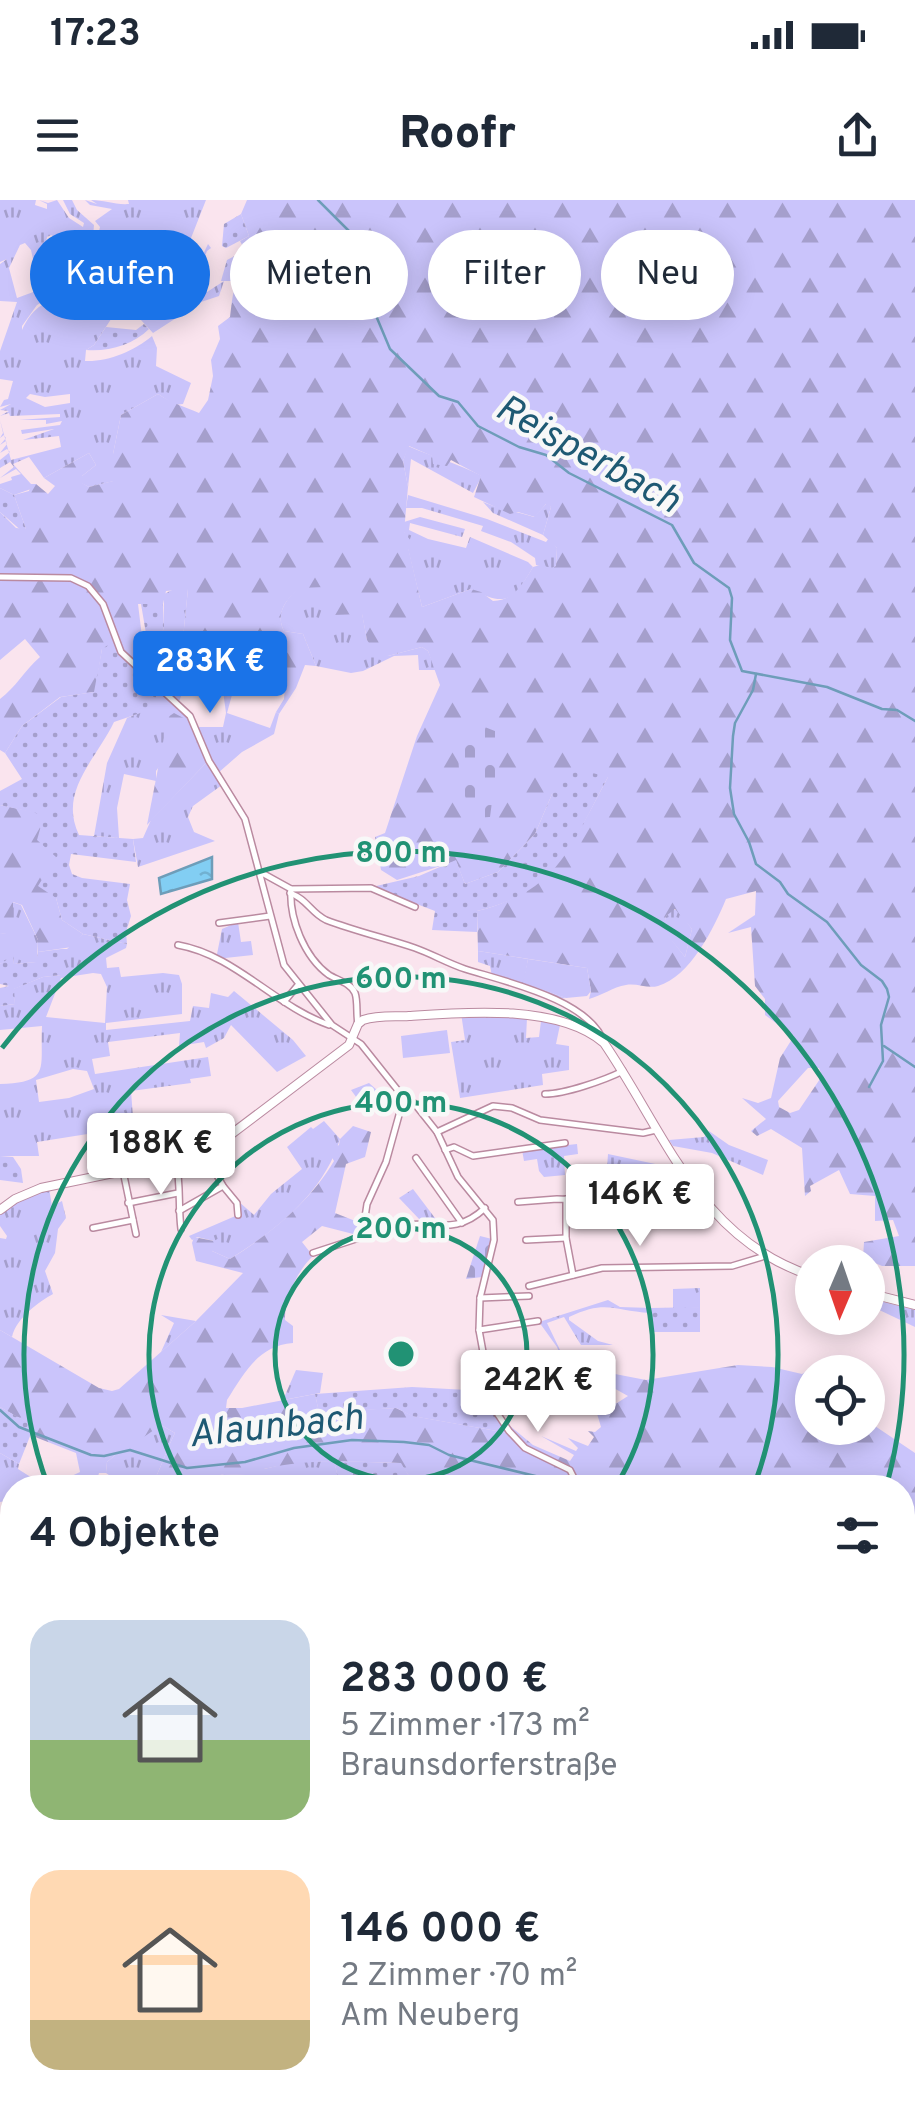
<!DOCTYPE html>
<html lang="de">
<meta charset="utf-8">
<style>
:root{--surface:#fff;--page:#f6f6f7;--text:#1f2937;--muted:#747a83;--accent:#1a73e8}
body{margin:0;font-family:Overpass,sans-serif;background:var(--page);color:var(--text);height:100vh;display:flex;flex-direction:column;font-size:38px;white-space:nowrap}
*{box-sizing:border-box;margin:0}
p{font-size:32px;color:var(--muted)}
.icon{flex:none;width:55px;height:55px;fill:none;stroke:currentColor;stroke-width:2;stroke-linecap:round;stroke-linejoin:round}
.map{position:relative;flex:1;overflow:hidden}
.drawer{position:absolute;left:0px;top:1275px;width:915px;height:640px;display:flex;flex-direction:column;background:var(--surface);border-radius:40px 40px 0 0;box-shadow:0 5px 25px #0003}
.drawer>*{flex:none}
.guide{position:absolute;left:30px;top:30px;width:855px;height:90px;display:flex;gap:20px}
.needle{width:65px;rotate:182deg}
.tools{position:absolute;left:795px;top:1045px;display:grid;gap:20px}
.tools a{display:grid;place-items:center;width:90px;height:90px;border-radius:50%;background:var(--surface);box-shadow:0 5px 25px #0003;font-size:50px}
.price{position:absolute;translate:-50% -85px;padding:0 22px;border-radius:10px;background:#fff;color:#222;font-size:32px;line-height:65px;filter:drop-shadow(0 2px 5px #0008)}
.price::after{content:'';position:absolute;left:50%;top:60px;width:30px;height:22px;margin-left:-15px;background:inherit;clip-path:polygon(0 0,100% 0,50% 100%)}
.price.selected{background:var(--accent);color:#fff}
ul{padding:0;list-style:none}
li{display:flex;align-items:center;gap:30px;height:250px;padding:0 30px}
li span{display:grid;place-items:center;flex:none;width:280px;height:200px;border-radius:30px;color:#555}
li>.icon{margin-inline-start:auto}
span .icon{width:120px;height:120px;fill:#fffc;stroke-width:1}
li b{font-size:42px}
h2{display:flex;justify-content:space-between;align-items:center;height:120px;padding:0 30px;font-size:42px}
.pill{padding:0 35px;border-radius:45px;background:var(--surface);box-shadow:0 5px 25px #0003;font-size:35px;line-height:90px}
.pill.selected{background:var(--accent);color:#fff}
.status{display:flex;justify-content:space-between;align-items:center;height:70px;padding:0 50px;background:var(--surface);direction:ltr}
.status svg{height:28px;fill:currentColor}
header{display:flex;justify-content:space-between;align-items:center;height:130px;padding:0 30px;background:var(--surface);font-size:45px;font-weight:800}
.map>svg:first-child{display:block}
.grass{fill:url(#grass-tufts);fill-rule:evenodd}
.forest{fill:url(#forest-firs);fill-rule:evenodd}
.cemetery{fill:url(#cemetery-stones)}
.garden{fill:url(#garden-dots)}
.pitch{fill:#cac4fb}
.water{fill:url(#water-ripples);stroke:#6e9db9;stroke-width:2.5}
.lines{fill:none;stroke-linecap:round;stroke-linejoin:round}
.stream{stroke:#6e9db9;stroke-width:2.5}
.minor-casing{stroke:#ba8aa0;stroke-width:8}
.tertiary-casing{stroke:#ba8aa0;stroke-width:10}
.minor{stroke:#fff;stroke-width:5}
.tertiary{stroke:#fff;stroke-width:8}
.ring{fill:none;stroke:#219274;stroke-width:5}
.labels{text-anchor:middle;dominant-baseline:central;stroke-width:9;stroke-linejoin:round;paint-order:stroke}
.water-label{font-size:38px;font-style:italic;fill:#1e5973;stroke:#f8f8f8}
.centre{fill:#219274;stroke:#f8f8f8;stroke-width:5}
.ring-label{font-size:30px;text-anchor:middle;font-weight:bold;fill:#219274;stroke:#f8f8f8;stroke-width:9;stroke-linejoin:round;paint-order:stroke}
</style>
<div class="status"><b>17:23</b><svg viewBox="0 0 49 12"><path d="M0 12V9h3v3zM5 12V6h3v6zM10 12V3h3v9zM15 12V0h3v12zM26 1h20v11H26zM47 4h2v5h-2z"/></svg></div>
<header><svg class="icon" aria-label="menu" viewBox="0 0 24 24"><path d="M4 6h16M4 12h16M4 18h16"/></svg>Roofr<svg class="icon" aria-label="share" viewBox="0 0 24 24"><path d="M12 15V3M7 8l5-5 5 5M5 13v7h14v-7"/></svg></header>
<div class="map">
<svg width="915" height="1915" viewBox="0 0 915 1915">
<defs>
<pattern id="grass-tufts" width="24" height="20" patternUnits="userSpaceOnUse" patternTransform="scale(2.5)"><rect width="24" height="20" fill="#cac4fb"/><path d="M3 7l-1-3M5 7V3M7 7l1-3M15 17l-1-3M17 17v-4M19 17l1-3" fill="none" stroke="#a59fcc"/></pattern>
<pattern id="forest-firs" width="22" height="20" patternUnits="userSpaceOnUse" patternTransform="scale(2.5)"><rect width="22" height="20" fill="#cac4fb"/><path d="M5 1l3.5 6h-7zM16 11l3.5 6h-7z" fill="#a59fcc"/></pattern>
<pattern id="cemetery-stones" width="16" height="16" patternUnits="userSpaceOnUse" patternTransform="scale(2.5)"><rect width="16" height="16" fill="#cac4fb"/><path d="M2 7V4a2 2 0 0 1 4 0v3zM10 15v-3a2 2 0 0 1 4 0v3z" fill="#a59fcc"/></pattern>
<pattern id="garden-dots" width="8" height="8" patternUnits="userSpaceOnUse" patternTransform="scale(2.5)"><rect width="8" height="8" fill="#cac4fb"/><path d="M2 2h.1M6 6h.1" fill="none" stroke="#a59fcc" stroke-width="1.8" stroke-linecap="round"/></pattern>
<pattern id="water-ripples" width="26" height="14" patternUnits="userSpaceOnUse" patternTransform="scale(2.5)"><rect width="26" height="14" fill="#82cef3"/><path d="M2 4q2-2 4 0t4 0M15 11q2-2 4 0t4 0" fill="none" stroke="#71b1d1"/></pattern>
</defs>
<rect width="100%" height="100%" fill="#fae4ee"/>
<g class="grass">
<path d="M0,0H36L35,5L47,9V4L39,0L48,3L57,0L69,18L83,27L84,23L70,14L63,0H72L77,10L94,25C92,50 90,77 69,93L76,81L64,64L58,39L51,35L47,37L43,57L45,70L39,74L48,99L37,105L22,126V130C31,110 45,98 66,99L87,77L100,27L95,21L112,9L90,5L85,0L97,4L91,0C104,0 115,5 129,4L128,0H206L182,61L185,65H198L208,44L211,48L207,51L199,71L192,74L178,91L181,93L195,83L199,90L174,104L171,99L175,89L167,92L169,81L162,73L141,75V82L153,84L151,90L170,116L224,81L219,96L201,102L153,133L128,106L119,107L94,145L86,150L85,161C108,162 134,151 152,136L157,148L156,166L191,183L183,204L175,205L158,194L121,215L113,254L114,281L89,287L81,283L82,276L96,265L89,253L44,278L29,257L13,264L31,284V289L14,295L0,288V284L12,280L11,277L21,274L16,269L0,278L14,267L10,262L0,268V260L10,252L7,249L0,253L7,244L6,241L0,245L6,238L4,235L0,238L3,233L0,220L11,260L61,247L59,236L23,240L54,229L22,234L21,230L60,225L62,221L46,224V220H19L60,217V214L10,216L9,213L0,216L9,211L0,210L11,204L0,207L4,200L8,199L13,181L0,179V151L17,102L0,101V64L7,59L0,62ZM110,35L127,36L124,65L109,70L100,49ZM25,43L31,50L39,87L36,91L17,98L9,68L20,45ZM30,194L45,197L70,194V203L45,207L26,198Z"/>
<path d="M408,246C433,257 457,263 482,276L473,293L411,259L408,287L403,261Z"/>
<path d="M408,295L487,319L546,342L549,338L557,348L556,366L552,369L536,365L535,358L511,342L481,331L483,326L422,308H406Z"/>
<path d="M483,302C501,310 516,311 534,317L547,303L551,307L543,335L493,313Z"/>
<path d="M420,317L465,329L462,337L410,323L409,330L428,339L466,348L470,337L528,362L533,367C514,400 507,408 471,389L422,407L404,332V322Z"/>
<path d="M299,387H326L362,413L367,440L388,456L422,447L428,451L436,470H419L418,455L394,456L363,471L351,473L316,466L303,434L284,431C275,413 286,400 299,387Z"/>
<path d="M176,388L188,389L183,438L174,466L230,484L242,459L286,474V490L238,473L227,513L270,528L276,512L279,514L274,534L242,552L218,573L197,527H223L226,513L223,491L183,490L179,502L158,482L152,469L156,467V454L164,427V394Z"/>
<path d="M157,486L191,522L156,571V581L124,574L117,608L119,638L94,636L107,563L127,518L139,513Z"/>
<path d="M207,562L222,585L193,606L188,617L194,632L215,641L138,667L133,639L143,638L151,620Z"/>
<path d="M12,702L21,705L38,740L37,762L14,764L13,758L0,764V734L13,732Z"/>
<path d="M672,710H678L692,729L685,757L663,730L666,716Z"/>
<path d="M238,722L241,742L251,741L253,755L216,759L222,729Z"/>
<path d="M83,734L127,744L126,748L106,758L107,768L119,767L121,777L163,773L179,775L182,784V814L106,823V830L190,821L193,806L209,808L211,793L228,797L234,791L293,840L306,856L277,872L231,825L224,838L206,848L204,842L179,846L180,833L108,842L110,856L92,859L95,874L208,857L211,876L190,879L191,883L131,891L133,917L138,926L37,942L39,956H0V884C51,882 40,870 42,826L0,830V806L15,804L13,789L43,777L61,775V749H67ZM93,773L101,774L107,787L105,823L46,817L61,778ZM73,869L87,871L94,889L69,898L39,902L36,880Z"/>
<path d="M478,751L528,759L524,783L566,798L557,799L492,776L490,766L478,762Z"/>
<path d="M461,813L527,818L526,838L539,837L541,821L560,825L556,844L569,846V870L542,874L543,885L460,898L451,842L465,840Z"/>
<path d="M369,883L377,890L378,897L367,912L351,890Z"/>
<path d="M324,921L340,939C324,992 278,1029 230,1059L212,1051L214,1041L197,1037L192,1040L189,1036L240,1014L238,1001L254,1015L271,994L302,969L287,947L311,927L313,929Z"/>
<path d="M709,931L729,945L768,960L763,975L712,953L673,946L669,940L704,937Z"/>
<path d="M577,944L578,954L564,956L565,975L544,977L539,971L537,959L524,961L522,950Z"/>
<path d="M608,954L660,965L673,989L682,984L686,989L690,987L696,1001H658L657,981H640V1000L621,999V984L585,982L586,967L607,968Z"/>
<path d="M49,988L52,1006L62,1001L66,1018L58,1029L55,1053L45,1071L53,1094C40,1101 16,1118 12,1137L0,1130V1038L6,1039L7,1036L0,1026V1012L16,1000Z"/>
<path d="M413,989L438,1022L421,1021L399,998Z"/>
<path d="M700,1088V1107L673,1110V1089Z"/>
<path d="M868,1098L915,1110V1127L873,1107L868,1104Z"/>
<path d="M608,1100L620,1107L651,1108V1113C613,1111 607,1099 569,1117V1120L598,1141L613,1145H581L564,1117L547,1123L574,1179L595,1207L593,1209L570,1179L557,1147L539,1122Z"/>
<path d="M161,1115L196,1121L161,1152L174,1123Z"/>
<path d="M296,1170L323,1173L320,1193L283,1200Z"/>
<path d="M161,1225L175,1233C167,1248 158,1277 150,1287H126L106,1273L107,1262L120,1251L119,1245Z"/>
<path d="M0,1253L19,1264L18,1269L48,1288H12V1300L0,1302Z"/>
<path d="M334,1261L339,1281L316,1288L167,1287L168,1281L192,1283L224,1274L264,1275V1269L293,1262Z"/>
<path d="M430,1274L449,1275L474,1287H405L404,1282L409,1276Z"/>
<path d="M3,1342H12V1391L0,1384V1349Z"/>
<path d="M0,1610L12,1620V1656L0,1673V1641L8,1627L0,1624Z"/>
<path d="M12,1677V1711L0,1723V1690Z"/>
<path d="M0,1863H12V1902L43,1903V1915H0Z"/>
</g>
<g class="forest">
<path d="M247,0H915V1066H882L863,1058L864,1042L899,1036L893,1020L875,1021V996L850,994L839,970L810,986L811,991L805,996L802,948L771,929L757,936L751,931L766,919L742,898L758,903L771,898L780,858L794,836L765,815V799L755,786L751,727L728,733L755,715L756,691L726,699C714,728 690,777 658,786C648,789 637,783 626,785C613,787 601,796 589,799L591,791L587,768L478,751L477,711C555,692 573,642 608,577L552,594L535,634L498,672L465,684L456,661L397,680L381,670L375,637L385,633L417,536L440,485L428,451L422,447L388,456L377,455L367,440L362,414L333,415L325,387L299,388C286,400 275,413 284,431L303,434L316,466L305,465L296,488L279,514L276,512L284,499L286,475L242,460L226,488L178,487L174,466L183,438L188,389L166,391L163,404H138L144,453L153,478L102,449L95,492L60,497L22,526L5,553L0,550V499C16,487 24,471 40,457L25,439L0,460V312L16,328L26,329L14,295L29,291L31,284H36L48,294L55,286L44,278L89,253L96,265L82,276V283L89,287L113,281L103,266L113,254L121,215L158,194C172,203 185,207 199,213L208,200L213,176L211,160L220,139L218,126L230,117C231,109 232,98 234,90C240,75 251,59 240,41L249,36L241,14ZM409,246L432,256L433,264L447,266L451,260L481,276L474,297L510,314L518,312L535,317L546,304L551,307L543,335L557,348L556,366L552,368L540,365L533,367C523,383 515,400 493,401L481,392L471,389L422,407L408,347L411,341L404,332L408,287L403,261ZM675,709L692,729L685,757L664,730L666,716ZM808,868H819L822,876L799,910L790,913L779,907L778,901Z"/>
<path d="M174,513L191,522L207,562L147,625L168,517Z"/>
<path d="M0,605L44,614L56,657V698L62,720L83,734L72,747L38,752V740L22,705L13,702V733L0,734Z"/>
<path d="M353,926L371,932L365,957L346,964L335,1013L363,1024L361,1036L322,1026L302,1042L313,1056C297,1071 284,1099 285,1120L293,1126V1143C258,1146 245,1172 227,1200L226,1208H242L315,1194L319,1212L396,1208L413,1216L508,1233L510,1231L503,1220L533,1245L570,1261L574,1255L541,1236L576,1251L578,1248L568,1238L588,1246L594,1237L588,1231L595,1232L601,1227L595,1207L617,1203L628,1196L601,1181L615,1174L646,1180L738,1165L772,1167L802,1174L828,1158L838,1172H812V1228H868V1218L872,1224L915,1253V1915H737L741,1903L902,1902V1288H474L449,1275L409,1276L400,1263C354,1262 309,1258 264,1269L265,1276L224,1274L192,1283L168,1281L169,1287H150C158,1277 167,1248 175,1233L161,1225L141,1239L120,1245V1251L107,1262L106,1273H99L95,1287H48L80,1272L76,1253L30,1235L33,1226L0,1207V1130L99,1188L112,1191L119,1189L196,1121L243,1073L196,1061L192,1043L194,1037L214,1041L219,1038L221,1042L212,1051L230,1059C270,1034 310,1002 334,961L328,951L339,945L340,939Z"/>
<path d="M12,1741V1863L0,1862V1751Z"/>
<path d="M592,1902L644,1915H43V1903Z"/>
</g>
<g class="cemetery">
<path d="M472,522L505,535L497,563L490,617L473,619C461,585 448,553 472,522Z"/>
<path d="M480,1036L492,1039L482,1077L466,1079Z"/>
</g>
<g class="garden">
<path d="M241,14L249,36L226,48L222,46L224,24Z"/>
<path d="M244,51V71L238,81H221L227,60Z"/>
<path d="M144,124L149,129C133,145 108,152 86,150L94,145L106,127L136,130Z"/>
<path d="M0,288L14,295L26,329L24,333L0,312Z"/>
<path d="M141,404H163L164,427L156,454V467L152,469Z"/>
<path d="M114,441L120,453L157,486L155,508L114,522C96,560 58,591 79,635L133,639L136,662L71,654L69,665L72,674L82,678L130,684L127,700L131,716L126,732L127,744L83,734L62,720L56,698L38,686L56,657L37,640L44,615L0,605V591L22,579L5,553L22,526L61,497L94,492L102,449Z"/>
<path d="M577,569L608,577C571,645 560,691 477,711V732L432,730L435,711L372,687L419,676L456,660L465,684L498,672L535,634L552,594Z"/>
<path d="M61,749V775L43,777L14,789L15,804L0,806V788L9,786L0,784V764L13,756L14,764L36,762L38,752Z"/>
<path d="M0,956L13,957L21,969L23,983L0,980Z"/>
<path d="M700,1107V1132H650L651,1108Z"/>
<path d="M412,1187L486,1191L491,1208L508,1233L412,1216L396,1208L319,1213L315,1194Z"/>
<path d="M0,1207L34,1226L19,1264L0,1253Z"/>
<path d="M334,1261L401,1263L409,1276L404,1282L340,1287Z"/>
</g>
<g class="pitch">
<path d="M528,759L587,768L591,791L587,796L566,798L523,783Z"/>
<path d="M447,830L450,853L403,858L401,836Z"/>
</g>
<path class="water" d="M212,657V679L161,694L159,678Z"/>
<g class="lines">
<g class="stream">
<path d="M318,0L357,39C362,69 351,69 375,94L377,118L390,149L439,196L458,202L478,226L519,247L546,255L569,273L672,325L694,363L729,388L732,398L730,440L742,471L827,487L882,509L897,510L915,521"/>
<path d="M756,474L753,490L735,523L733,536L730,588L734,614L749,642L756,664L780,682L788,694L827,722L861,765L882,781L887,789L889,797L881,825L883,861L869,887"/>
<path d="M884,846L915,867"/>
<path d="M0,1210L19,1227L91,1255L104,1256L130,1250L187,1268L245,1262L294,1248L352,1240L404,1242L429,1245L449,1255L568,1284"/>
</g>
<g class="minor-casing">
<g id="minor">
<path d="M0,377L71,378L88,386L103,404L121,452L190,516L209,561L245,619L284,765L332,825L361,844L400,893L414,903L437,932L458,977L493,1020L494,1040L480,1098L479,1130L493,1207L509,1231L525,1248L570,1270L575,1280L571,1288"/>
<path d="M262,673L291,689L371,688L415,707"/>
<path d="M291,689C289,718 304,757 329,775C337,780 351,783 355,793C358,801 356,815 358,824"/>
<path d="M290,693C307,699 311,713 326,720C355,731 385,738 415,748C432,754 447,763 465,769C503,781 591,800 604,843"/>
<path d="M219,723L270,716"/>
<path d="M178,745C235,755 275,806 329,825"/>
<path d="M284,802L298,785"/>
<path d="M545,894C565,894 605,880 623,871"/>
<path d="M437,932L493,906L512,908L540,920L643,933L656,930"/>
<path d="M445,950L454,947L473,956L565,943"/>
<path d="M205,954L223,986L237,1003L238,1015"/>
<path d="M416,958L462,1023"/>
<path d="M176,961C181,985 178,1005 181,1029"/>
<path d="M123,971L136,1034"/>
<path d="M566,999V1038L573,1075"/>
<path d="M518,1002L557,999L690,1004L703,1001"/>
<path d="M128,1003L178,993"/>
<path d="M179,1011L223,986"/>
<path d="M93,1028L133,1020"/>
<path d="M389,1031C424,1012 449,1042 485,1008"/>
<path d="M526,1040L566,1038"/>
<path d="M313,1053L362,1037L367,1004L386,962L404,897"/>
<path d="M529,1086L602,1068L732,1066L765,1056"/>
<path d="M480,1098L529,1096"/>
<path d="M479,1130L538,1121"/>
<path d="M0,1395L12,1402"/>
</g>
</g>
<g class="tertiary-casing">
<g id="tertiary">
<path d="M0,1010L15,999L41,988L205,954L349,845L358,824L363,820C378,815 394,817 409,816C464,812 559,804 604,843C666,934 699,1039 812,1076"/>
<path d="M868,1093L915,1105"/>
</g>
</g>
<use href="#minor" class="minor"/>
<use href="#tertiary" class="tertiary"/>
</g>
<g class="ring">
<circle cx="401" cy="1154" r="126"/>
<path d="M186 1286A252 252 0 1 1 616 1286"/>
<path d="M48 1286A377 377 0 1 1 754 1286"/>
<path d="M2 848A503 503 0 0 1 887 1284"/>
</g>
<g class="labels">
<g class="water-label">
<text transform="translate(587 256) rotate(29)">Reisperbach</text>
<text transform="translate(276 1228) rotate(-6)">Alaunbach</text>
</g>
</g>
<circle cx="401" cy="1154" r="15" class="centre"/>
<g class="ring-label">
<text x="401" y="662">800 m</text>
<text x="401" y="788">600 m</text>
<text x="401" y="912">400 m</text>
<text x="401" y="1038">200 m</text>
</g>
</svg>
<div class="tools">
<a><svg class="needle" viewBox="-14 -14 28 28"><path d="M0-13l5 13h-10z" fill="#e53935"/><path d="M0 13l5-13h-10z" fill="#747a83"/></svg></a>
<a><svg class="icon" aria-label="locate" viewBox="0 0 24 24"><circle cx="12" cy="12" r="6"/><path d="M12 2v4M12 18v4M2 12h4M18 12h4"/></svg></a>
</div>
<b class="price selected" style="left:210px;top:516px">283K €</b>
<b class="price" style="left:161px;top:998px">188K €</b>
<b class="price" style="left:640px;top:1049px">146K €</b>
<b class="price" style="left:538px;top:1235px">242K €</b>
<div class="guide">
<a class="pill selected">Kaufen</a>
<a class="pill">Mieten</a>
<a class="pill">Filter</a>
<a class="pill">Neu</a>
</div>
<section class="drawer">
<h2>4 Objekte<svg class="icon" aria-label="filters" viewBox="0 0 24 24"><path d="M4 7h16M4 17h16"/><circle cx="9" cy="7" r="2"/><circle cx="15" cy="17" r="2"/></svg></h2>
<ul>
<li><span style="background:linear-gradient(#c9d6e8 60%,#8fb573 0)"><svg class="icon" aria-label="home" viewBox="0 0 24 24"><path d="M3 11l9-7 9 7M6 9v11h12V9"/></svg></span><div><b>283 000 €</b><p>5 Zimmer · 173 m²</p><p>Braunsdorferstraße</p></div></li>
<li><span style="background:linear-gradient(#ffd9b3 75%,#c2b280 0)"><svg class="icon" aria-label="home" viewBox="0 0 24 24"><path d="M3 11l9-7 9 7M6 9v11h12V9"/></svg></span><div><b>146 000 €</b><p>2 Zimmer · 70 m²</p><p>Am Neuberg</p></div></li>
</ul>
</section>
</div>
